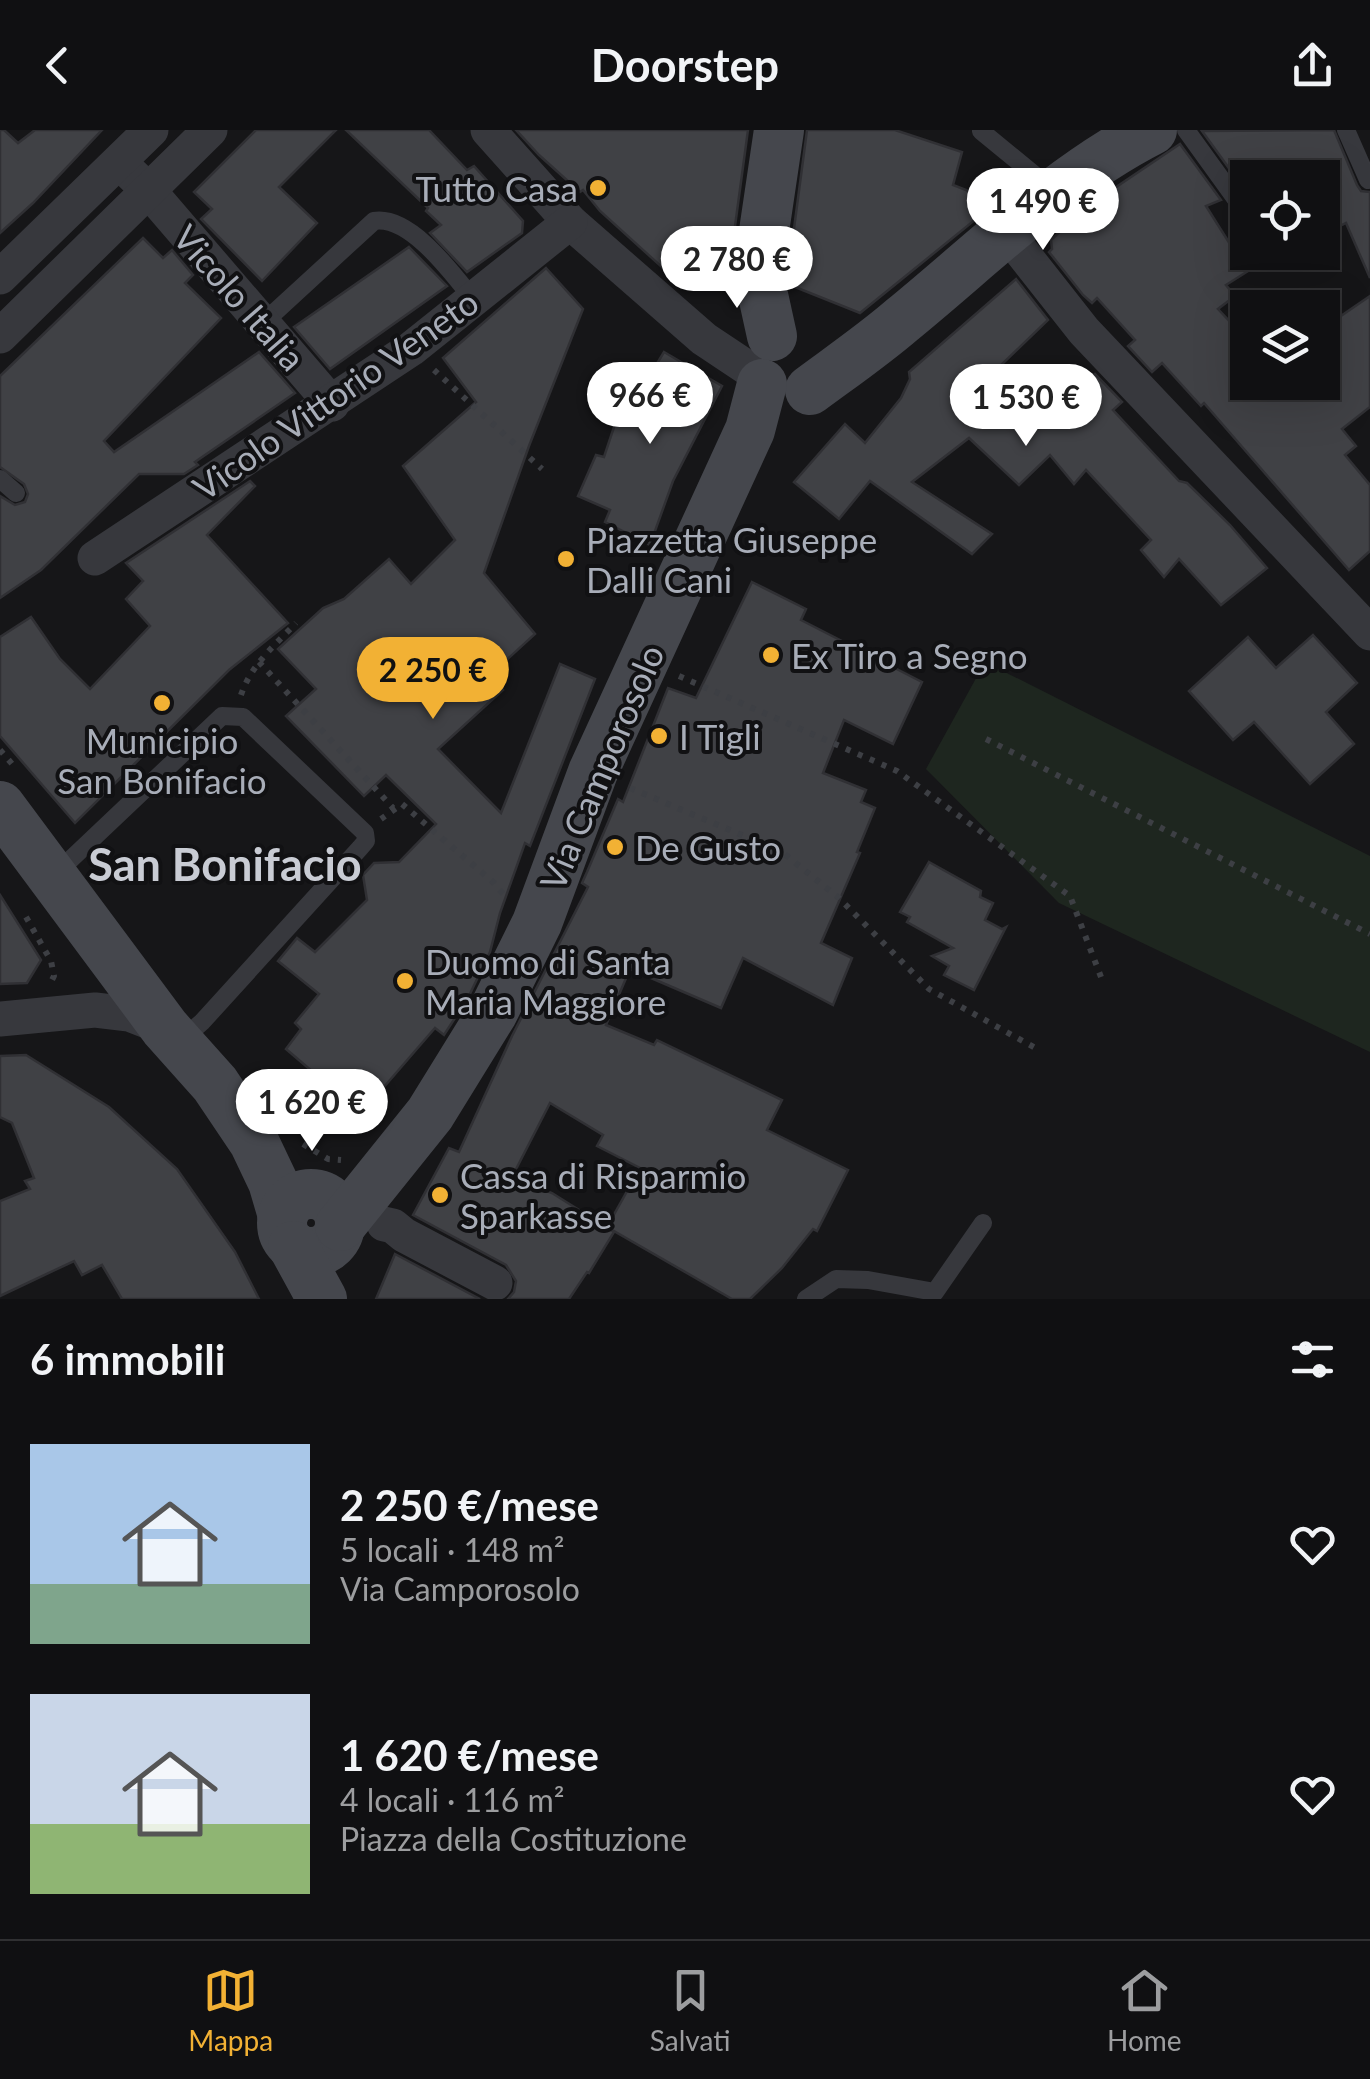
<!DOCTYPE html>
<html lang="it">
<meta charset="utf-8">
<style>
:root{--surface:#101012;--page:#19191b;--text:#f1f3f6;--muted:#9c9d9f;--line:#303032;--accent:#f2b134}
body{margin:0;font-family:Lato,sans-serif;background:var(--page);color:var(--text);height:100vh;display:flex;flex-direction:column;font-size:38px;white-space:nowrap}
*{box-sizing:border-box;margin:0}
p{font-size:32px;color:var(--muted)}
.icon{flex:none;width:55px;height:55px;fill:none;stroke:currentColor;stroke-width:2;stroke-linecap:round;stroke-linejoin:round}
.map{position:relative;height:1169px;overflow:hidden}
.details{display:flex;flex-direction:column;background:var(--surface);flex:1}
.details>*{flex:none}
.controls{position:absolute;left:1230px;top:30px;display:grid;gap:20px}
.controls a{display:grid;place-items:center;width:110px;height:110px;border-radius:0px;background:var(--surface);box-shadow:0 10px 40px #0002,0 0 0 2px var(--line);font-size:50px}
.price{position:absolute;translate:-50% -85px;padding:0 22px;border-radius:35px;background:#fff;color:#222;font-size:32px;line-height:65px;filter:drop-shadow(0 2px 5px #0008)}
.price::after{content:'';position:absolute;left:50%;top:60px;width:30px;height:22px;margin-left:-15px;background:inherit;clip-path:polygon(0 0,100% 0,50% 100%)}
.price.active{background:var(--accent);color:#111}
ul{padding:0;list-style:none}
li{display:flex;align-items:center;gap:30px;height:250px;padding:0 30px}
li span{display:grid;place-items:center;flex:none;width:280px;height:200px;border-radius:0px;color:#555}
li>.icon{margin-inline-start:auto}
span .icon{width:120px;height:120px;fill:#fffc;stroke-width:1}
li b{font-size:42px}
h2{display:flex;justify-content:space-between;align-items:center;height:120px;padding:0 30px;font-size:42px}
header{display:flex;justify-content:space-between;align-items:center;height:130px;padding:0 30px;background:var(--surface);font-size:45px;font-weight:700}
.menu{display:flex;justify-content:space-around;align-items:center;height:140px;border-top:2px solid var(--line);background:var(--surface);font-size:28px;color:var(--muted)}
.menu a{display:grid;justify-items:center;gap:5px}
.menu .active{color:var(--accent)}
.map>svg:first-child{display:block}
.green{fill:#1e261f}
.building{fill:#404145;stroke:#303034;stroke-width:2.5}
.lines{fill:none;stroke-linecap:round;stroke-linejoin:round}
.path{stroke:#3d3f44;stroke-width:6;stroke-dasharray:5 8;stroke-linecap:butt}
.lane{stroke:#37383d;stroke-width:18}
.street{stroke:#37383d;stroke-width:35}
.secondary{stroke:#45474d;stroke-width:50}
.poi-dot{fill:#f2b134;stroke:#111113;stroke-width:4}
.labels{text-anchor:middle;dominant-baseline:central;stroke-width:8;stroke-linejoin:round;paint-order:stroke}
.poi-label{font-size:35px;fill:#a8adb8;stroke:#111113;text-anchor:start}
.street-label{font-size:35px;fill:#a8adb8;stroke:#111113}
.district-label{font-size:45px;font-weight:bold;fill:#c9ccd4;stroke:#111113}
</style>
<header><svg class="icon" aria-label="back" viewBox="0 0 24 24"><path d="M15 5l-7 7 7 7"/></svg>Doorstep<svg class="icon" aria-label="share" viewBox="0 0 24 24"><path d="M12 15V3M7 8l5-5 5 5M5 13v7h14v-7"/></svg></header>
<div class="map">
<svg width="1370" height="1169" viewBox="0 0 1370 1169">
<rect width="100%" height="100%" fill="#161618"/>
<path class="green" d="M985,532L1370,726V922L1059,773L926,639Z"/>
<g class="building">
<path d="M0,0H4L18,13L35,0H102L33,73L0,103Z"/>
<path d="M256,0H336L279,57L317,93L262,151L201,89L212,79L194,62Z"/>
<path d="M346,0H429L467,40L474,36L523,91L522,103L467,142L430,103L441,95L426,81L428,78Z"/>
<path d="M516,0H748L731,126L709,155L697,150L685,158L600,81L583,60L580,62L539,25Z"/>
<path d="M807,0H895L962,22L953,55L997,72L860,183L790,155L788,144Z"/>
<path d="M1334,0L1357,55L1361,61L1370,62V148L1346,93L1322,105V48H1248V58L1244,59L1202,1Z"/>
<path d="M1180,14L1221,70L1206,76L1235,122H1252L1256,136L1226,155L1235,166L1218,179L1248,211V252H1322V199L1370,166V277L1342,299L1356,316L1345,325L1370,355V421L1349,440L1204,273L1201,276L1162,233L1152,242L1128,216L1135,210L1097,168L1092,173L1083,165L1049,122L1052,119L1051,110L1085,78Z"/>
<path d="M143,108L163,128L172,120L193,145L185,153L221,188L104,311L114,322L259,222L295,263L195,332L198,335L184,344H139L41,440L0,468V366L15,375L25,372L28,364L24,354L0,337V246Z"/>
<path d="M409,117L447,156L330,239L294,197Z"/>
<path d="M546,138L583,179L529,316L484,443L535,504L490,545L503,560L438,619L501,683L560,534L595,549L530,716L525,713L500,783L490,822L468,868L444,905L435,898L371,972L354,977L286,919L301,899L295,893L319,864L278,831L297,808L315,822L367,770L363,745L374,733L399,732L436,694L386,645L364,666L286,586L316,559L278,519L323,478L344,469L389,429L411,454L455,410L403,336L476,272L443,228Z"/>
<path d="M1016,149L1048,190L1000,236L1035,273L1057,254L1069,266L1095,244L1122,272L1113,280L1179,351L1187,353L1230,395L1267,438L1221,475L1179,429L1164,447L1141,420L1151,410L1086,340L1074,354L1050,325L1019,355L969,308L912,352L992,404L972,424L870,351L839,389L794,352L845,294L865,313L901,268L910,249L909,242Z"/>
<path d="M664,222L722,256L673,351L650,415L605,392L610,380L578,366L596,325L604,327L622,273L630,278Z"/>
<path d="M250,351L255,356L207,405L288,493L229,540L75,693L0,606V507L31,487L60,529L90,559L150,496L126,469L143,451L126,433Z"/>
<path d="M752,452L806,479L801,490L922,552L893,614L844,590L823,643L866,660L861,672L875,678L857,722L860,723L821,813L852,828L833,875L743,828L721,878L630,839L606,895L654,915L657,910L782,970L767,1000L848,1040L817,1101L813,1099L782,1138L750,1169H732L607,1097L640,1038L597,1016L603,1005L550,973L512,1047L552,1063L614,1102L589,1143L587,1142L569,1169H508L514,1162L516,1151L506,1135L413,1085L449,1018L459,1022L512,906L588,757L582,753L587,742L618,669L623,672L668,558L696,568Z"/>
<path d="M1313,505L1357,553L1326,582L1354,614L1310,654L1254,592L1233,610L1189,561L1248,507L1276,538Z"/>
<path d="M929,732L981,761L980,767L993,773L985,790L1002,799L1006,797L974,860L944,845L949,836L932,826L953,818L907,792L910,787L900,782Z"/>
<path d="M0,765L41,830L27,853L0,854Z"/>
<path d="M26,925L109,977L177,1039L235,1122L259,1169H122L102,1135L82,1145L74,1131L0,1166V1071L30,1059L25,1051L34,1048L12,993L0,987V926Z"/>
<path d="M395,1124L480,1169H376Z"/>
</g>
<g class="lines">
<g class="path">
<path d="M434,240L542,339"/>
<path d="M259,532L393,678"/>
<path d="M679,546L897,641L1070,766L1101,847"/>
<path d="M241,565C251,535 275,515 296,493"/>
<path d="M986,609L1370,804"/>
<path d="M0,620L13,635"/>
<path d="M630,658L782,722L839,768L929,859L1039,920"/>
<path d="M381,689L402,674L493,752L504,765"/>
<path d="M26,787L51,831L54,846L51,852"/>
<path d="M285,983L305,964"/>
<path d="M303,1014L328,1029L341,1030"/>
</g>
<g class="lane">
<path d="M1186,0L1248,86"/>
<path d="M1346,0L1368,50"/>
<path d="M981,1L1054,61"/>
<path d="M1264,122L1269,133"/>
<path d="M263,193L374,91C410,85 452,143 473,169"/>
<path d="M0,349L16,363"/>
<path d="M52,743L69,731L222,586L243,587L365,703L366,711L360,718L202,892L179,912"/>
<path d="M806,1169L836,1149L868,1150L935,1162L983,1093"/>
</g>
<g class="street">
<path d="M488,0L570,92L704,209L758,245"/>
<path d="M119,32L149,61L332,274"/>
<path d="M1006,102L1084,201L1370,503"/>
<path d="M0,147L151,0"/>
<path d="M0,206L210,0"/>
<path d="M95,428L411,219L570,92"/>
<path d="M0,889L95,880L129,884L165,898"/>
<path d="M384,1094L393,1096L404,1105L495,1153"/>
</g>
<g class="secondary">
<path d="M772,206L758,142L779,0"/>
<path d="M810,260C841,237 873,215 902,190C983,124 1058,48 1152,0"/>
<path d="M0,676L165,898L215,954L254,1012L273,1052L283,1086"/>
<circle cx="311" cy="1093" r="29"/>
<path d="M340,1096L430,984L493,882L537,793L593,642L750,300L762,254"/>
<path d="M293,1116L322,1169"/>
</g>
</g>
<g class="poi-dot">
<circle cx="598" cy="58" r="10"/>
<circle cx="566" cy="429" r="10"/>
<circle cx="771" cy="525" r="10"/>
<circle cx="162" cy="573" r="10"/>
<circle cx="659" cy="606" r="10"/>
<circle cx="615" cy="717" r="10"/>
<circle cx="405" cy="851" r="10"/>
<circle cx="440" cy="1065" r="10"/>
</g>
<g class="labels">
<g class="poi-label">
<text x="578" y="58" text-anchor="end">Tutto Casa</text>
<text x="586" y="409">Piazzetta Giuseppe<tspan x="586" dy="40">Dalli Cani</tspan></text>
<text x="791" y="525">Ex Tiro a Segno</text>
<text x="679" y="606">I Tigli</text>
<text x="162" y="610" text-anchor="middle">Municipio<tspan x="162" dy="40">San Bonifacio</tspan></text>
<text x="635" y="717">De Gusto</text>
<text x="425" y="831">Duomo di Santa<tspan x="425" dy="40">Maria Maggiore</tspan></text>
<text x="460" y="1045">Cassa di Risparmio<tspan x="460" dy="40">Sparkasse</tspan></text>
</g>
<g class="street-label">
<text transform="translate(240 167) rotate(49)">Vicolo Italia</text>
<text transform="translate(335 264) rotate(-35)">Vicolo Vittorio Veneto</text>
<text transform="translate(601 637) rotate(-67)">Via Camporosolo</text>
</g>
<g class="district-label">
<text x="225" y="734">San Bonifacio</text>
</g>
</g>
</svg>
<div class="controls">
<a><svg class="icon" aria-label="locate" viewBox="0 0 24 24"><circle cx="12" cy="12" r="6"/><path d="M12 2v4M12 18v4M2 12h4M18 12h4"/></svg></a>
<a><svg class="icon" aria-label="layers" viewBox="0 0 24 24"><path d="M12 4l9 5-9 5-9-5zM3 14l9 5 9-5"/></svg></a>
</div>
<b class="price" style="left:1043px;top:123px">1 490 €</b>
<b class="price" style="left:737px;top:181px">2 780 €</b>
<b class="price" style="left:650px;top:317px">966 €</b>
<b class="price" style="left:1026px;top:319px">1 530 €</b>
<b class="price active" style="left:433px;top:592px">2 250 €</b>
<b class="price" style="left:312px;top:1024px">1 620 €</b>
</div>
<section class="details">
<h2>6 immobili<svg class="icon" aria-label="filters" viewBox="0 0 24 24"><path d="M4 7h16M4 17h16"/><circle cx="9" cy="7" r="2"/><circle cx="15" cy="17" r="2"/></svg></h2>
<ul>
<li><span style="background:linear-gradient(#a9c7e8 70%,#7fa58c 0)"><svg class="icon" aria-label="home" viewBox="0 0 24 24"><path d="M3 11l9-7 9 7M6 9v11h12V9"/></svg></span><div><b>2 250 €/mese</b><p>5 locali · 148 m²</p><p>Via Camporosolo</p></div><svg class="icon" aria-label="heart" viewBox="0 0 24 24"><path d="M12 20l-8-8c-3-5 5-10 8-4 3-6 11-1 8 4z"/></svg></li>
<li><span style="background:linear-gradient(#c9d6e8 65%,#8fb573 0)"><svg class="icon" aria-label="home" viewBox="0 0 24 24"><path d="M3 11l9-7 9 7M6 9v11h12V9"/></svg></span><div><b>1 620 €/mese</b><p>4 locali · 116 m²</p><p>Piazza della Costituzione</p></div><svg class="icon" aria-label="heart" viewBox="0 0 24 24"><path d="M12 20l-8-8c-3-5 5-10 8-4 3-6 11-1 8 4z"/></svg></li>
</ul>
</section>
<nav class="menu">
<a class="active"><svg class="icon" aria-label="map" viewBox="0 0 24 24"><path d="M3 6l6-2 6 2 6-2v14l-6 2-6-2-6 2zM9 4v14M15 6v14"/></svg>Mappa</a>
<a><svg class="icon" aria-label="saved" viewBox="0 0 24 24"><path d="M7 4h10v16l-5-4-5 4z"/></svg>Salvati</a>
<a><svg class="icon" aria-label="home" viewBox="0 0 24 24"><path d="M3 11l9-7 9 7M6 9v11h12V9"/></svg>Home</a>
</nav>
